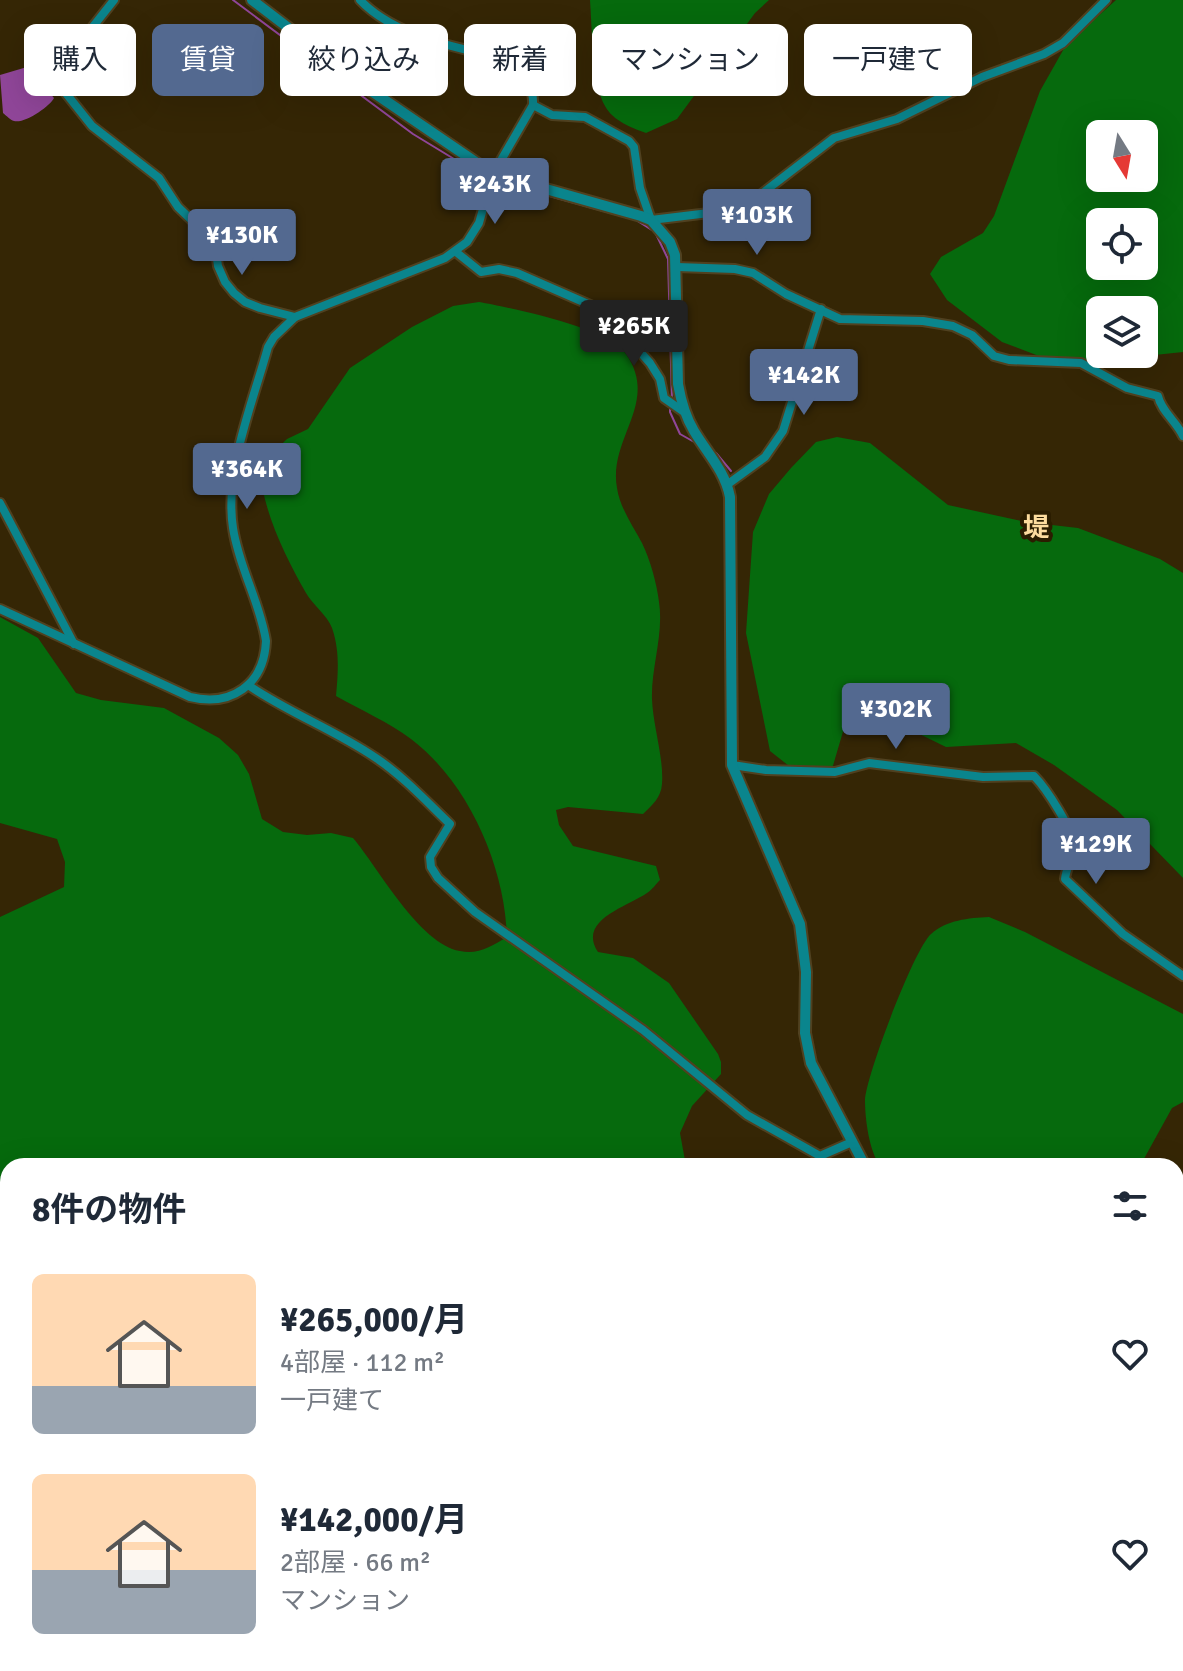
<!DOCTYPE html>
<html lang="ja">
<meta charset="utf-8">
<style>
:root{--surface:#fff;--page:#f2f2f3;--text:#1f2937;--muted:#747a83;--accent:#536990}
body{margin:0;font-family:Signika,"Noto Sans JP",sans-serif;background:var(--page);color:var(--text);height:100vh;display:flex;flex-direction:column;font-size:30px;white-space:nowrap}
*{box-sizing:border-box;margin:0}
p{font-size:26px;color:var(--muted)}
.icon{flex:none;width:44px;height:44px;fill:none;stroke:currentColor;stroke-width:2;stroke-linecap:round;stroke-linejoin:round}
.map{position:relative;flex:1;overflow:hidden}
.panel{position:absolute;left:0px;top:1158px;width:1184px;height:514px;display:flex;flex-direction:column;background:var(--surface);border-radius:24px 24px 0 0;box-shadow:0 8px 32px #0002}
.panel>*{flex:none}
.guide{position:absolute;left:24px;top:24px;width:1136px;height:72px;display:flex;gap:16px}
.needle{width:52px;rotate:169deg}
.buttons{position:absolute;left:1086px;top:120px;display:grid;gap:16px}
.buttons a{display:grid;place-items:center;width:72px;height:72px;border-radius:12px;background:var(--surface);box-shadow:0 8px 32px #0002;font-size:40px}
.price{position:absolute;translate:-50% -68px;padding:0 18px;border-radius:8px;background:var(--accent);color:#fff;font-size:26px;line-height:52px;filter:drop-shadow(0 2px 4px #0008)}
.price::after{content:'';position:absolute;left:50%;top:48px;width:24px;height:18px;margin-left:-12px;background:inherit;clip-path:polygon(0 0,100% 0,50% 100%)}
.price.current{background:#222;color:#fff}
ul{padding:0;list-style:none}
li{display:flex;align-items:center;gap:24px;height:200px;padding:0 32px}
li span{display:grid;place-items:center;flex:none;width:224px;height:160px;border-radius:12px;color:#555}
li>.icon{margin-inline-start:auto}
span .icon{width:96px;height:96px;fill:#fffc;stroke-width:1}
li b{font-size:34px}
h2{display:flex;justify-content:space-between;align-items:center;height:96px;padding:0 32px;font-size:34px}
.tag{padding:0 28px;border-radius:12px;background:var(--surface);box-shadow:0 8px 32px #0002;font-size:28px;line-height:72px}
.tag.current{background:var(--accent);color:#fff}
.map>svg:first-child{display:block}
.forest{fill:#066a0d;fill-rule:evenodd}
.water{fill:#904699}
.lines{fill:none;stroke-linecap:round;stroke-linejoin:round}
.stream{stroke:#904699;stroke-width:2}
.minor-casing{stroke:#504120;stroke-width:12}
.tertiary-casing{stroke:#504120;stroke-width:14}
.secondary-casing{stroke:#504120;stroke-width:15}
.minor{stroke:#0a858d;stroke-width:8}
.tertiary{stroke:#0a858d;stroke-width:10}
.secondary{stroke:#24b4bf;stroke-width:11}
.labels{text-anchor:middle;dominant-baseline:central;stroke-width:8;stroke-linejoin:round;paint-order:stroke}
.quarter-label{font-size:26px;font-weight:bold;fill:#fddc9e;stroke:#2b1d00}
</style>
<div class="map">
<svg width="1183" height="1671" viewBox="0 0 1183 1671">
<rect width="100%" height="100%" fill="#352605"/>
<g class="forest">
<path d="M590,0H769L755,13L677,119L646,133C632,128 613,121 605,106C592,84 592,27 590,0Z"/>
<path d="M1116,0H1183V352L1145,356L1113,365L1052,361L1002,342L947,300L930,274L941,257L983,233L994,216L1040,91L1066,45ZM1100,134H1144V178H1100ZM1100,222H1144V266H1100ZM1100,310H1144V354H1100Z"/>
<path d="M479,302C512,308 607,327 626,354C660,403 608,438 617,488C620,508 633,526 642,543C650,559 657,584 659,602C664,634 651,667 652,699C653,726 664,758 662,784C661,798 652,805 643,814L568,807L556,810L559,825L573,846L656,866L660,880C656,884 652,890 647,893C627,907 577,920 598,952L633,958L669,983L718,1054L721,1062V1074L692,1106L680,1133L686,1166H8V1264L0,1270V917L64,887L65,862L57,839L0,823V617L38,638L76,693L101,700L164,708L219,738L238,755L249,774L262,819L283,832L307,835L331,833L353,838C378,867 419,944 460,951C478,955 492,946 507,937C505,866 468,782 411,739C388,722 361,710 336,696C338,673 340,651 332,628C327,615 313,605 306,593C285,556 261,508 260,465L287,439L308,429L350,368L412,327L453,306Z"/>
<path d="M837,437L870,443L948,505L1026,522L1078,528L1160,559L1183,573V878L1117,810L1054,765L1016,743L946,747L852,701L832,769L789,766L770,751L746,633L753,532L769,494L791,468L816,442Z"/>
<path d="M989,917L1025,932L1183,1014V1102L1172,1108L1140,1166H880C869,1150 865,1119 865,1100C866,1076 914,949 931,934C947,920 968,918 989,917Z"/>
<path d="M8,1319V1450L0,1441V1329Z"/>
<path d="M1176,1447H1183V1671H604L609,1664H1176Z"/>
</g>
<path class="water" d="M27,67L54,98C50,106 25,124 14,121C10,120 7,116 3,113L0,75Z"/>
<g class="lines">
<g class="stream">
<path d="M233,0L413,134L482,176"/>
<path d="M499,182L636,220L655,232L668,259L672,400"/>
<path d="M670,406V412L680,434L696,443"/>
<path d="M716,453L731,471"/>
</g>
<g class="minor-casing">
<g id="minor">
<path d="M114,0L53,77L92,126L159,178L178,207L203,231L215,245L218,266L225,282L234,293L245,302L260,308L295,317"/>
<path d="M533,105L552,115L585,117L629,141L634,147L640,188L651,220L742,209L834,138L897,119L982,77L1044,54L1063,43L1106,0"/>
<path d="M456,252L481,272L499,269L517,273L604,311L650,363L660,379L664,398L684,412"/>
<path d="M677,267L735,269L753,273L786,294L840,319L923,321L953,326L972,335L994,356L1009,360L1081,363L1127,388L1158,396C1161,411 1177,422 1183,436"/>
<path d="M728,484L765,457L783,431L821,309"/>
<path d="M0,503L74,644"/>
<path d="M0,609L190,697C231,707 264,685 266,641C260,602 239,568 233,528C224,471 253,402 268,347L274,337L295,317L445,258L467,242L479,223L493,174L533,105C536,56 458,51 424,38C402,30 376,17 360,0"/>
<path d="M248,685C289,713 335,730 376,758C403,776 427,802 450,824L430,857L431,867L438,878L475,912L643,1030L747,1115L820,1156L852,1142"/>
<path d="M732,765L766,770L835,772L869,763L983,777L1034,776C1046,788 1075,832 1074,848C1073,858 1066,868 1065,879L1123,934L1183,976"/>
<path d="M1176,1328L1183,1326"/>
</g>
</g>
<g class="tertiary-casing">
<g id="tertiary">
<path d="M252,0L367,88L493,174L641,216L651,220L670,242L675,255L678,384C681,401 685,416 694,431C707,453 725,471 730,497L732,765L800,924L806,972L805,1033L811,1063L865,1166"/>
<path d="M1095,1664L1098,1671"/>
</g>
</g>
<g class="secondary-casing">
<g id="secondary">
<path d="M0,1537L8,1543"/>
<path d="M216,1664L230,1671"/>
</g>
</g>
<use href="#minor" class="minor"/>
<use href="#tertiary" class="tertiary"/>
<use href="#secondary" class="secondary"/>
</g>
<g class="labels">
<g class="quarter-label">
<text x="1036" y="528">堤</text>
</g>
</g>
</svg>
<div class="buttons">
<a><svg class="needle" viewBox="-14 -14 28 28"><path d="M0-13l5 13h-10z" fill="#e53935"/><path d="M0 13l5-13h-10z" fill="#747a83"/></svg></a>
<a><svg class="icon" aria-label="locate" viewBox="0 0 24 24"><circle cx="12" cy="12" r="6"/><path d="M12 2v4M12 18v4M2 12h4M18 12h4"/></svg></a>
<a><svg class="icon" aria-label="layers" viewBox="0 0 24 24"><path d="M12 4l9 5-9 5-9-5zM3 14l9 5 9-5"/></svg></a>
</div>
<b class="price" style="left:495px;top:226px">¥243K</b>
<b class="price" style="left:757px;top:257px">¥103K</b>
<b class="price" style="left:242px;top:277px">¥130K</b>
<b class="price current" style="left:634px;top:368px">¥265K</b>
<b class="price" style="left:804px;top:417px">¥142K</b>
<b class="price" style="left:247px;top:511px">¥364K</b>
<b class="price" style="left:896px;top:751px">¥302K</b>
<b class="price" style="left:1096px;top:886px">¥129K</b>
<div class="guide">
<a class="tag">購入</a>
<a class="tag current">賃貸</a>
<a class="tag">絞り込み</a>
<a class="tag">新着</a>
<a class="tag">マンション</a>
<a class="tag">一戸建て</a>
</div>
<section class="panel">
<h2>8件の物件<svg class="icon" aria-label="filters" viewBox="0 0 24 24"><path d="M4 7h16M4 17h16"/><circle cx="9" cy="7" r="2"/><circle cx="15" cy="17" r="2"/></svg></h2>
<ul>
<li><span style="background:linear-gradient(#ffd9b3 70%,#9aa5b1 0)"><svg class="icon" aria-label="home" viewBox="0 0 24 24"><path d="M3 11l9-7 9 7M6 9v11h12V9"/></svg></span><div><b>¥265,000/月</b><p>4部屋 · 112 m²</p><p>一戸建て</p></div><svg class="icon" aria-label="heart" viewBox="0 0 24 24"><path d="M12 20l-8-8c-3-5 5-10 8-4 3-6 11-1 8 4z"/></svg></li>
<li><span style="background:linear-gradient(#ffd9b3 60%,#9aa5b1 0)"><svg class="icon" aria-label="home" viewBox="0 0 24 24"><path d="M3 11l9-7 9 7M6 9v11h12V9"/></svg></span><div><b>¥142,000/月</b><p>2部屋 · 66 m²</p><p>マンション</p></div><svg class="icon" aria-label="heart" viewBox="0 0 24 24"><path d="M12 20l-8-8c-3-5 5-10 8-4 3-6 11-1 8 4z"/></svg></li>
</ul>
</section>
</div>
